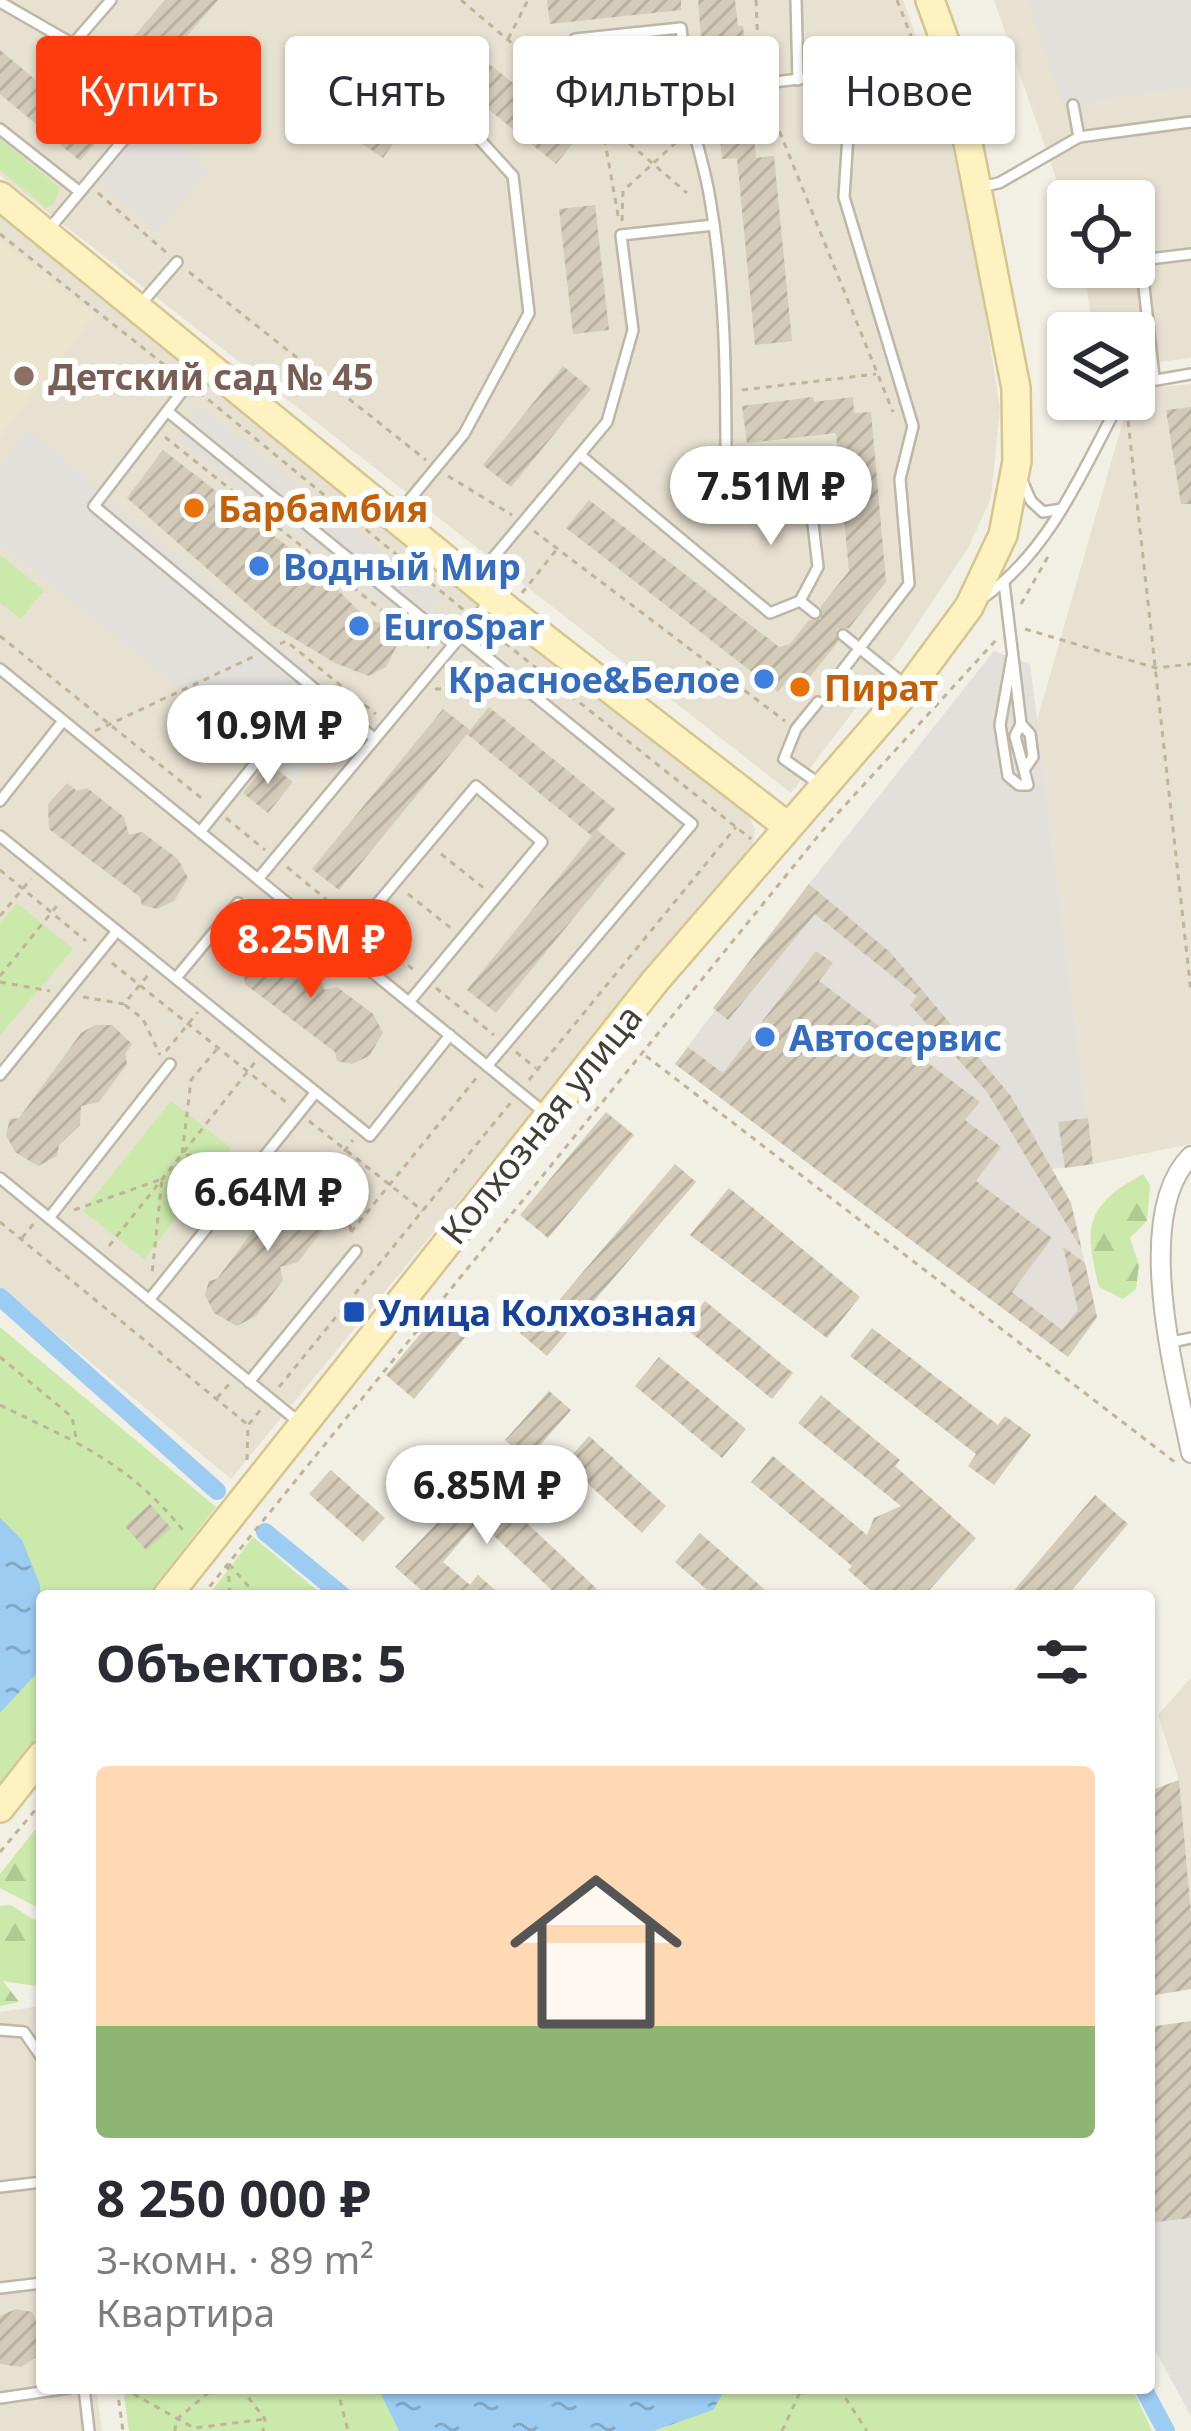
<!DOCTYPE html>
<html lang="ru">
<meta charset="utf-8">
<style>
:root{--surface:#fff;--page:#f7f7f7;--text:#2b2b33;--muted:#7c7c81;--line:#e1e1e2;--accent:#ff3b0e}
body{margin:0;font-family:"Noto Sans",sans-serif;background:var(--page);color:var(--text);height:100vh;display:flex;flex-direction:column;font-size:45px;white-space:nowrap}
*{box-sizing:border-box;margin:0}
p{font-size:39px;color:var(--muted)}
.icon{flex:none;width:66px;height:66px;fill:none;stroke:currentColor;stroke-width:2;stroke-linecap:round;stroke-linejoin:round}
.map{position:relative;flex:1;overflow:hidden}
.drawer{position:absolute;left:36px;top:1590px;width:1119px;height:804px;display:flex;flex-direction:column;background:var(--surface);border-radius:12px;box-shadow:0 3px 9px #0004}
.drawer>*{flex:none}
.banner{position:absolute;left:36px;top:36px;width:1119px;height:108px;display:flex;gap:24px}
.fabs{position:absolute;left:1047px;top:180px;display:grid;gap:24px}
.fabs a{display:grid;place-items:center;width:108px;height:108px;border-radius:12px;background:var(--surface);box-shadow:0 3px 9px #0004;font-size:60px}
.price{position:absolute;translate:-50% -102px;padding:0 27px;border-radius:42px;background:#fff;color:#222;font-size:39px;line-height:78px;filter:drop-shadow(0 3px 6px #0008)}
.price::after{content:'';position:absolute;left:50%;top:72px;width:36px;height:27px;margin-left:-18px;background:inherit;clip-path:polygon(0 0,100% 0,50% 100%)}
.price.selected{background:var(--accent);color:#fff}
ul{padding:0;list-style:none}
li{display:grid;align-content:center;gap:24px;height:636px;padding:0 60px}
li+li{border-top:3px solid var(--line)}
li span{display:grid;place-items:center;height:372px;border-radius:12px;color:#555}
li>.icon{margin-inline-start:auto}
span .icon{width:216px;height:216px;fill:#fffc;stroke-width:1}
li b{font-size:51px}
h2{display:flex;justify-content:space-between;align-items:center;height:144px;padding:0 60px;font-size:51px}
.chip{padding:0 42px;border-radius:12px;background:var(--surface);box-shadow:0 3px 9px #0004;font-size:42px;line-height:108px}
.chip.selected{background:var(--accent);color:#fff}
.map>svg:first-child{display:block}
.residential{fill:#e7e1d1}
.industrial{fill:#e4e0d9}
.education{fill:#ece5cd}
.grass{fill:url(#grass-tufts)}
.forest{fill:url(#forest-firs)}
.park{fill:#cae9aa}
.parking{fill:#e3e0dc}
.water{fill:url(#water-ripples)}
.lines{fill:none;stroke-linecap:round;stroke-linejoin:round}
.canal{stroke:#9dccf2;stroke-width:18}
.building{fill:url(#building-hatch)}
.lane-casing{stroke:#beb7a6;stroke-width:14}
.street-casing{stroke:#beb7a6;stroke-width:22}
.secondary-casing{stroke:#d5c591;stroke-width:32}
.path{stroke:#c0b397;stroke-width:3;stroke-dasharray:6 6;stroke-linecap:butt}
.lane{stroke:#fff;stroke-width:9}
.street{stroke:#fff;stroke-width:18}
.secondary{stroke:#fff2c1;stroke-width:27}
.education-dot{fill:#8d6e63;stroke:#fff;stroke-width:4.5}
.food-dot{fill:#e8710a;stroke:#fff;stroke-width:4.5}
.shop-dot{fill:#3f7fe0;stroke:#fff;stroke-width:4.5}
.transit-dot{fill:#1a4fb4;stroke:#fff;stroke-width:4.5}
.labels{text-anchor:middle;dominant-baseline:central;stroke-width:12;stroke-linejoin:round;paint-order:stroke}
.education-label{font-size:36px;font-weight:bold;fill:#785e54;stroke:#fff;text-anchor:start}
.food-label{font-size:36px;font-weight:bold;fill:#c56008;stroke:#fff;text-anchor:start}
.shop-label{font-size:36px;font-weight:bold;fill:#366cbe;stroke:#fff;text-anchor:start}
.street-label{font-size:36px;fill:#453f33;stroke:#fff}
.transit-label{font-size:36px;font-weight:bold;fill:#164399;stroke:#fff;text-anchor:start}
</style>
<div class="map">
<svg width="1191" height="2431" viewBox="0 0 1191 2431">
<defs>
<pattern id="grass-tufts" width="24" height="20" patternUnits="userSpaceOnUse" patternTransform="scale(3)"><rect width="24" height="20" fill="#cae9aa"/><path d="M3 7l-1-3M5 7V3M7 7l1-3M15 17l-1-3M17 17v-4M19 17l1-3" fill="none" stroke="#afc993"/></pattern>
<pattern id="forest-firs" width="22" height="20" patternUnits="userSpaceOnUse" patternTransform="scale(3)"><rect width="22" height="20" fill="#cae9aa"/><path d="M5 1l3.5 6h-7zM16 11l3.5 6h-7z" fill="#afc993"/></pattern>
<pattern id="water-ripples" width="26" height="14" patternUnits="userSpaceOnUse" patternTransform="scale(3)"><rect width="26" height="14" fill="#9dccf2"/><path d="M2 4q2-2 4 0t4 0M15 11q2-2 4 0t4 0" fill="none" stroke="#82a7c5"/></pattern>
<pattern id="building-hatch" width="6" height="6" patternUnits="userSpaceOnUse" patternTransform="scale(3)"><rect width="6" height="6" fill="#d4cbb9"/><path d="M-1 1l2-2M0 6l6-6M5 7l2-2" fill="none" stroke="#b7afa0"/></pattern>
</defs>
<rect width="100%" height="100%" fill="#f2efe4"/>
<g class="residential">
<path d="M0,0H903L947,122L981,287L1000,409L991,498L968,548L900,650L791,793L0,175Z"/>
<path d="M994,0H1191V358L1134,365V333H1093L1084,267H1134V201H1068V213Z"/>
<path d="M0,215L748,815L755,829L753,843L231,1479L0,1287Z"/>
<path d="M1191,384V1144L1093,1164L1037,721L1126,410L1139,389Z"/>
<path d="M1191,1678V1912L1179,1780L1158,1715Z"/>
<path d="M42,2006V2388H96L102,2431H0V2012Z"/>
</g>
<path class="industrial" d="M809,884L891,953L1011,1096L1071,1203L1097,1317L1068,1357L675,1064Z"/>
<path class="education" d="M0,240L95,315L0,437Z"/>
<path class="grass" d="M0,139L60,188L54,204L46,208L0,170Z"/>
<g class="forest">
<path d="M1143,1174L1150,1185L1147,1221L1130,1238L1139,1265L1136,1289L1123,1299L1099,1287C1083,1226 1086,1205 1143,1174Z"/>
<path d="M42,1821V1910L0,1888V1874Z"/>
<path d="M11,1905L42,1925V1987L3,1981L19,2002L0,2006V1906Z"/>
</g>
<g class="park">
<path d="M0,555L44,590L21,619L0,603Z"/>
<path d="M17,903L73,949L0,1035V923Z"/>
<path d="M171,1101L231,1148L144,1259L83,1211Z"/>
<path d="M0,1327L216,1507L147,1596H42V1731L0,1785Z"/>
<path d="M253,1537L324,1596H208Z"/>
<path d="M123,2388H1132L1152,2431H129Z"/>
</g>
<g class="parking">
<path d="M1027,0H1191V87L1064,106Z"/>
<path d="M902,36L911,61L818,72L810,49Z"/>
<path d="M648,61L656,135L633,138L623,65Z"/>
<path d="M149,118L209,170L157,231L96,180Z"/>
<path d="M199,406L440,597L416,628L175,436Z"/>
<path d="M29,430L358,712L295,781L0,543V468Z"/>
<path d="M994,651L1030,664L1093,1164L1052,1169L1011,1096L891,953L809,884Z"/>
<path d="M1191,2218V2416L1149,2339V2223Z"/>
</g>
<g class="water">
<path d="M0,1518L22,1540L40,1585L42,1640L36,1674L0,1713Z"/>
<path d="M378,2388H726L713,2410L653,2431H399Z"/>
</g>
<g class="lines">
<g class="canal">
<path d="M0,1297L217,1491"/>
<path d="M265,1532L343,1596"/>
<path d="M1143,2388L1166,2431"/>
</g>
</g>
<g class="building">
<path d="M165,0H218L80,161L0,94V50L71,110Z"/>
<path d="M547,0H681V10L550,24Z"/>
<path d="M698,0H735L738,26H743L748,76L740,87L749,94L756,158L774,156L792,341L755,345L737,158L722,159L716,97L724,86L714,79L710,36L701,37Z"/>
<path d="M483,59L579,136L556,164L461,87Z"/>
<path d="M931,95L937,119L897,128L891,104Z"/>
<path d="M331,98L395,141L383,158L320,115Z"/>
<path d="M595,205L609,330L573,334L559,209Z"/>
<path d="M563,366L591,389L511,487L483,465Z"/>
<path d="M813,397L814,402L853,397L854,413L871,412L886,582L849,628L837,629L838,642L800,689L788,680L778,692L566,528L589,500L779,647L790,644L809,620L821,619V606L849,571L836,433L747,443L742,406Z"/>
<path d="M1191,407V504H1181L1166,410Z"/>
<path d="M163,450L318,570L366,618L404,632L386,667L368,676L335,663L270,624L127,498Z"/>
<path d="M489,707L615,809L597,830L626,854L496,1013L467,990L592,836L467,734L339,890L312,869L443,709L470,730Z"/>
<path d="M267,762L293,782L268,813L243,793Z"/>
<path d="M67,783L77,791L87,788L124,817L129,835L142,832L178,859L188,878L174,901L157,909L142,905L140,897L49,829L48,804Z"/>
<path d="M809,884L891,953L1011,1096L1071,1203L1082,1250L987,1092L910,1005L917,996L815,914L728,1020L713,1008Z"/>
<path d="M262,938L273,946L282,943L319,972L324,990L337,987L373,1014L383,1033L369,1056L352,1064L337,1061L335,1052L245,984L243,959Z"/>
<path d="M816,951L833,963L819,981L980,1102L965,1120L1001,1147L976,1181L1052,1238L1012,1292L1062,1330L1078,1310L1063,1247L1085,1263L1097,1317L1068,1357L675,1064L688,1047L723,1073Z"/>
<path d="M95,1025H112L132,1044L125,1054L127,1064L99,1102L81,1106L80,1125L59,1145L57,1156L38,1166L15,1152L6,1135L10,1119L19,1118L81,1033Z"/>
<path d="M606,1112L634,1135L548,1238L520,1215Z"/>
<path d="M1088,1118L1093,1164L1065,1168L1058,1122Z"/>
<path d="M675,1164L696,1182L547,1356L520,1333L548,1300L554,1306Z"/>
<path d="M311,1186L331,1205L323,1230L298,1262L280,1267L283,1280L256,1316L237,1326L214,1313L205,1295L209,1281L217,1279L285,1188Z"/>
<path d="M729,1188L860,1297L827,1338L690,1235Z"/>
<path d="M705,1301L793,1373L772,1399L684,1327Z"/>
<path d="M441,1309L469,1333L414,1399L386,1375Z"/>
<path d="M872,1328L998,1425L1005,1416L1031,1435L994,1485L968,1466L976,1454L850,1356Z"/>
<path d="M659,1357L746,1429L722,1458L635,1386Z"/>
<path d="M549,1391L571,1410L527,1460L505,1440Z"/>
<path d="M821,1395L900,1460L895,1466L976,1538L924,1596H877L848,1570L852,1566L751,1482L773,1456L867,1535L874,1518L901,1506L798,1423Z"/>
<path d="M589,1436L666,1506L642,1533L565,1463Z"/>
<path d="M492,1466L509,1482L497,1495L597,1589L591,1596H558L478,1521L443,1562L470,1585L478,1575L502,1596H428L395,1567Z"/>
<path d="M331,1470L385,1518L363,1542L309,1494Z"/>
<path d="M1095,1495L1128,1524L1067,1596H1009Z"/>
<path d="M150,1504L171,1528L146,1550L125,1526Z"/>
<path d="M700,1533L772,1596H714L675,1562Z"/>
<path d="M1179,1780L1191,1912V1989L1149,1996V1791Z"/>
<path d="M1191,2021V2218L1149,2223V2027Z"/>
<path d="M16,2309L32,2312L42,2334L41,2354L21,2367L0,2364V2316Z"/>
</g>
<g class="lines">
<g class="lane-casing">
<g id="lane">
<path d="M796,0L798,80"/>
<path d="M0,2L73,44L111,0"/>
<path d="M575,39L681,28L688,91"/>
<path d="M749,85L947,61"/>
<path d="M715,88L688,91C691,132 704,161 710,199C725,286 726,371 726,459L743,472L806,464L818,567L800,601L815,613"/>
<path d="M1073,105L1079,137"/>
<path d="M0,129L80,192"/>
<path d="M979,187L999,183L1079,137L1191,122"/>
<path d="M50,228L145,114"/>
<path d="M139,306L177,262"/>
<path d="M201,367L94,506L375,739"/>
<path d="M1154,377L1141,260L1191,254"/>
<path d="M1134,384L1191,374"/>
<path d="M167,411L454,644"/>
<path d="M580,455L770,613L800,601"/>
<path d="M1021,478L1031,501L1043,512L1062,509"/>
<path d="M397,515L464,434L529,313L513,176L462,120"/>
<path d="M477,577L607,422L633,330L621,235L714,225"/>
<path d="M1004,583L1021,724L1015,736L1028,785H1019L1008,776L1000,725L1012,657"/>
<path d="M984,597C1050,551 1084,468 1121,399"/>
<path d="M843,635L904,684"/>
<path d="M461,636L692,824L487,1066"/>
<path d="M0,669L545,1113"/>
<path d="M832,684L909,584L900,479L913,426L844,197L852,73"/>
<path d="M1021,724L1030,734L1033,757L1026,767"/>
<path d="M818,783L784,759L796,729L818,702"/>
<path d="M0,801L63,721"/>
<path d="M200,832L258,760"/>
<path d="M0,836L370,1136L450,1035"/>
<path d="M258,879L490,601"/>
<path d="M341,947L476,786L542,842L409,1002"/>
<path d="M176,978L238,903"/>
<path d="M0,1075L117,931"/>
<path d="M0,1178L300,1423"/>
<path d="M49,1218L170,1064"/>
<path d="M149,1300L316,1092"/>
<path d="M1172,1342L1191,1338"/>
<path d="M249,1382L356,1251"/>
<path d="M0,2030L24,2032L42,2058"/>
<path d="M0,2187L42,2182"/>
<path d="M0,2288L42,2283"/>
<path d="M84,2388L89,2431"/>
<path d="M0,2398L69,2388"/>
</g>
</g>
<g class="street-casing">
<path id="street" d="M1191,1156C1131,1215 1176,1378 1191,1453"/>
</g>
<g class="secondary-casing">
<g id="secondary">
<path d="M0,196L508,610L787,826"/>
<path d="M167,1596L656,980L909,688L969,607L1003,535L1017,461L1016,388L952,61L930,0"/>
<path d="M0,1808L42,1755"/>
</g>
</g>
<g class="path">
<path d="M461,0L601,119L619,221"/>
<path d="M756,0L759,72"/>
<path d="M897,0L916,49"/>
<path d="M508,39L528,0"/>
<path d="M766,98L893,412"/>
<path d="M602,120L687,193"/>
<path d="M98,193L168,254"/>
<path d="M622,221L623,191L682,137"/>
<path d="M0,234L177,375"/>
<path d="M189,272L426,460"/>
<path d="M742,390L876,374"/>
<path d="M199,392L465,611"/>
<path d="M1128,421L1191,992"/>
<path d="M165,437L429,648"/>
<path d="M448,476L512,515"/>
<path d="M534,531L785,721"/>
<path d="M522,593L557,549"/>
<path d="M1021,604L1049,555"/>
<path d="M486,628L751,839"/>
<path d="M1025,629L1156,668L1191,664"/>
<path d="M0,636L205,801"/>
<path d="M280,644L286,641L376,714"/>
<path d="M435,689L503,688"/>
<path d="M95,731L255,656"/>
<path d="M226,818L265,850"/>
<path d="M441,854L485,889"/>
<path d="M287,867L349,918"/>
<path d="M0,870L86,941"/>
<path d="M408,894L452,929"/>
<path d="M0,916L31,879"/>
<path d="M371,935L415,971"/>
<path d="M112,963L287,1103"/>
<path d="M0,976L60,902"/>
<path d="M0,982L50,991"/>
<path d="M436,988L494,1035"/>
<path d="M83,997L124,1004L149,974"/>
<path d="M125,1005L143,1019L160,1055"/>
<path d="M217,1049L191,1080L182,1155L243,1158"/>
<path d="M166,1051L198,1012"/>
<path d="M516,1052L536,1068"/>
<path d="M646,1056L1176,1463"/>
<path d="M529,1080L736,827"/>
<path d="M309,1121L423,1211"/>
<path d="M282,1160L336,1162"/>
<path d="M74,1210L162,1179L152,1274"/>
<path d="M0,1222L247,1424"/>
<path d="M351,1231L336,1162L353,1140"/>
<path d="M351,1232L478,1076"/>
<path d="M22,1238L35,1222"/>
<path d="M109,1246L256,1061"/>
<path d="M0,1357L72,1417L77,1443C121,1467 154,1493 185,1533"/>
<path d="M279,1387L512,1101"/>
<path d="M217,1398L230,1383"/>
<path d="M0,1405L74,1441"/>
<path d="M247,1460L248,1425L262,1408"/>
<path d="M228,1564L230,1596"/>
<path d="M229,1564L257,1596"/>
<path d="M202,1596L827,825L996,640"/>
<path d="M0,1852L42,1802"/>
<path d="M117,2388L123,2431"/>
<path d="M123,2388L194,2428L265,2419"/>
<path d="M241,2388L265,2419L263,2431"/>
<path d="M337,2388L348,2431"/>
<path d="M839,2388L867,2431"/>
<path d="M175,2431L176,2420L214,2388"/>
<path d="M782,2431L802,2388"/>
</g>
<use href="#lane" class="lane"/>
<use href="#street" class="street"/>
<use href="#secondary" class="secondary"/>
</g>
<circle class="education-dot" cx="24" cy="376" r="12"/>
<g class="food-dot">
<circle cx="194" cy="508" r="12"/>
<circle cx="800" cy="687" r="12"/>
</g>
<g class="shop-dot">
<circle cx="259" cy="566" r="12"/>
<circle cx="359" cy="626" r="12"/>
<circle cx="764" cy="679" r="12"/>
<circle cx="765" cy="1037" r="12"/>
</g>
<rect class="transit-dot" x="342" y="1300" width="24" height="24" rx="6"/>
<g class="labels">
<g class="education-label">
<text x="48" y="376">Детский сад № 45</text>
</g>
<g class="food-label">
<text x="218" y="508">Барбамбия</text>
<text x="824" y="687">Пират</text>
</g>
<g class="shop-label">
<text x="283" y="566">Водный Мир</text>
<text x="383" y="626">EuroSpar</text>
<text x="740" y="679" text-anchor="end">Красное&amp;Белое</text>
<text x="789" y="1037">Автосервис</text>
</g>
<g class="street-label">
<text transform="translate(541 1124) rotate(-51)">Колхозная улица</text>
</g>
<g class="transit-label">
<text x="378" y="1312">Улица Колхозная</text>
</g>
</g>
</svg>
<div class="fabs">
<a><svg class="icon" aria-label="locate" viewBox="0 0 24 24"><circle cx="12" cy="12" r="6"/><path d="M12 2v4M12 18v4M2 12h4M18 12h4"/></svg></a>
<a><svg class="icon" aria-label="layers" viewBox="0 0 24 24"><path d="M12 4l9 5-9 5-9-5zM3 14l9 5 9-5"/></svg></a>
</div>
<b class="price" style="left:771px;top:548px">7.51M ₽</b>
<b class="price" style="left:268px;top:787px">10.9M ₽</b>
<b class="price selected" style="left:311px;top:1001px">8.25M ₽</b>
<b class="price" style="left:268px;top:1254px">6.64M ₽</b>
<b class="price" style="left:487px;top:1547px">6.85M ₽</b>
<div class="banner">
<a class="chip selected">Купить</a>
<a class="chip">Снять</a>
<a class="chip">Фильтры</a>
<a class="chip">Новое</a>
</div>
<section class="drawer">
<h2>Объектов: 5<svg class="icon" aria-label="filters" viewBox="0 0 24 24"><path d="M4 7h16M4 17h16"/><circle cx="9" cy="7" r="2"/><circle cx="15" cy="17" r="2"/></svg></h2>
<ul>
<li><span style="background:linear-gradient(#ffd9b3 70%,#8fb573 0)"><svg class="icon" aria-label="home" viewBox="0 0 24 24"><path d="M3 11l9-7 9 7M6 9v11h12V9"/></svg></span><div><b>8 250 000 ₽</b><p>3-комн. · 89 m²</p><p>Квартира</p></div></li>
</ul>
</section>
</div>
